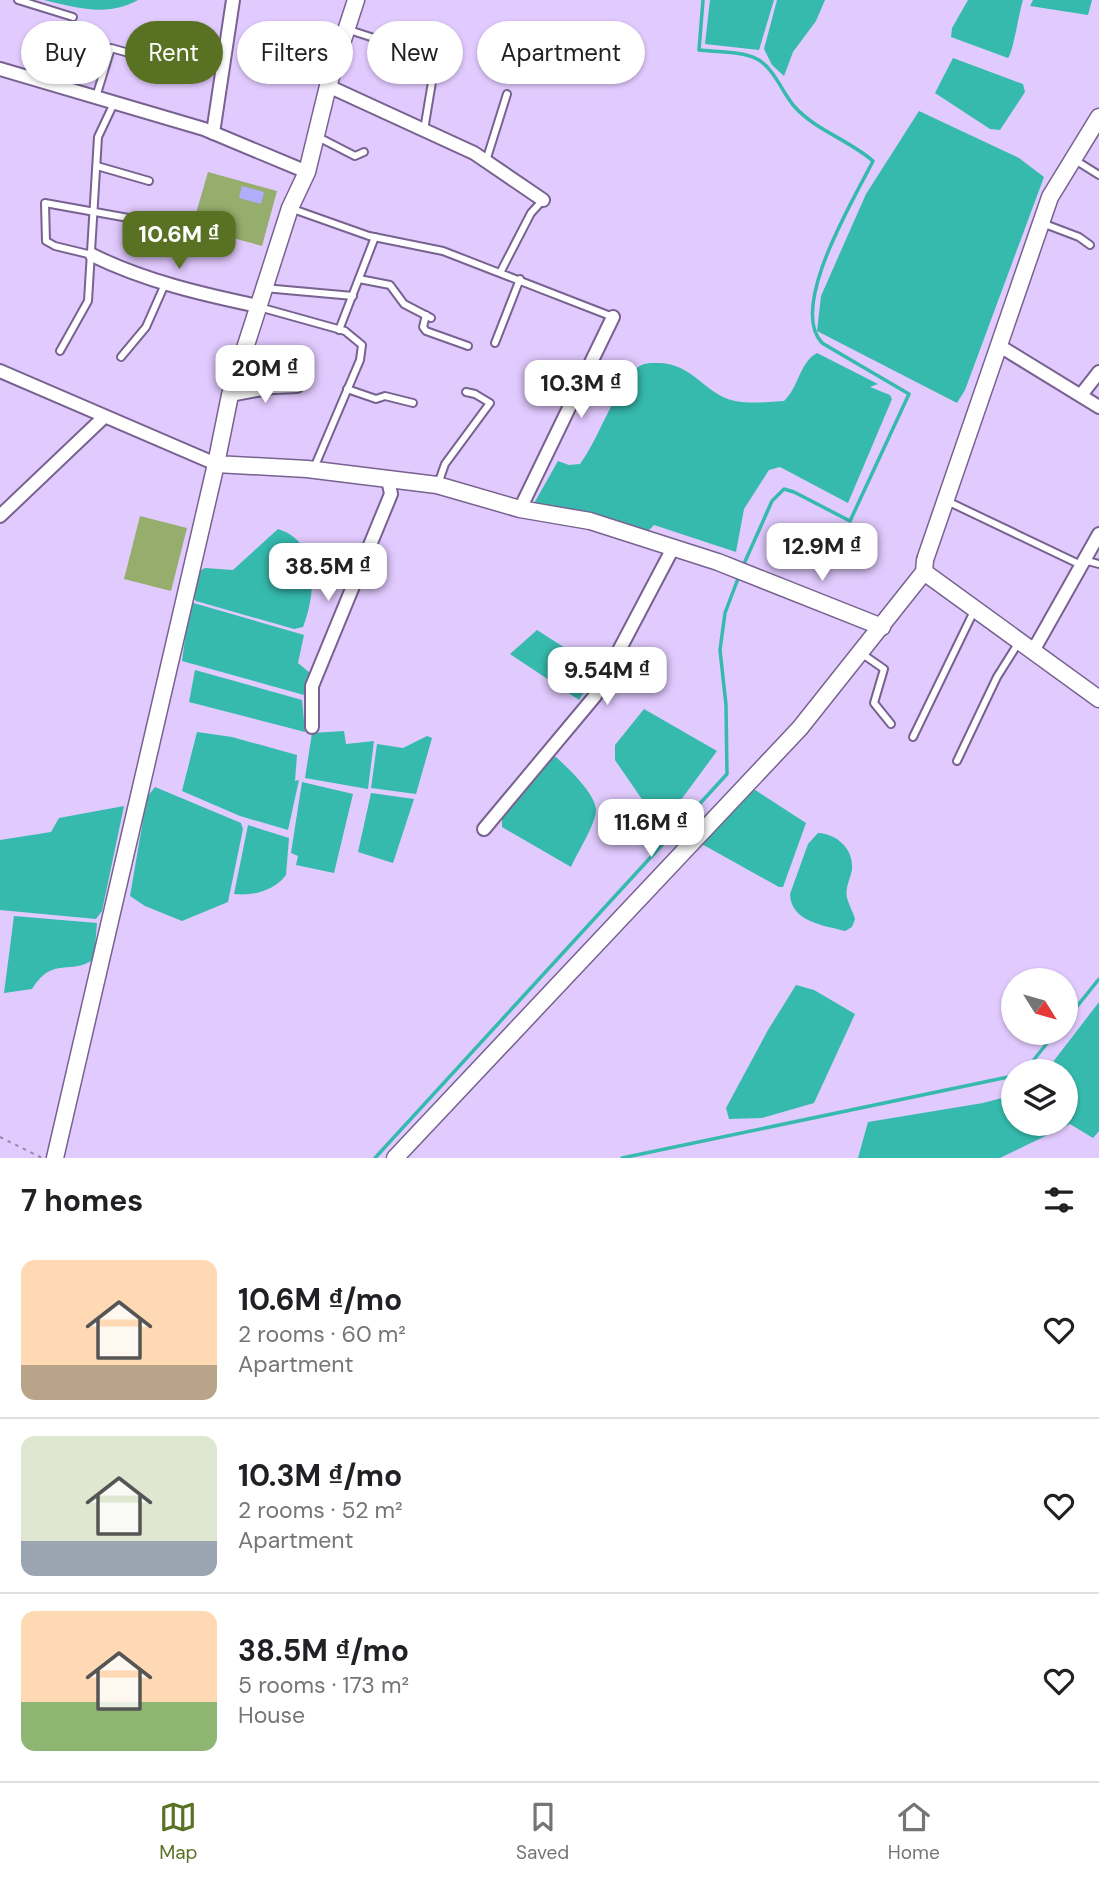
<!DOCTYPE html>
<meta charset="utf-8">
<style>
:root{--surface:#fff;--page:#f2f2f2;--text:#202124;--muted:#757577;--line:#e0e0e0;--accent:#587123}
body{margin:0;font-family:"DM Sans",sans-serif;background:var(--page);color:var(--text);height:100vh;display:flex;flex-direction:column;font-size:26px;white-space:nowrap}
*{box-sizing:border-box;margin:0}
p{font-size:23px;color:var(--muted)}
.icon{flex:none;width:38px;height:38px;fill:none;stroke:currentColor;stroke-width:2;stroke-linecap:round;stroke-linejoin:round}
.map{position:relative;height:1158px;overflow:hidden}
.side{display:flex;flex-direction:column;background:var(--surface);flex:1}
.side>*{flex:none}
.hud{position:absolute;left:21px;top:21px;width:700px;height:63px;display:flex;gap:14px}
.needle{width:46px;rotate:127deg}
.tools{position:absolute;left:1001px;top:968px;display:grid;gap:14px}
.tools a{display:grid;place-items:center;width:77px;height:77px;border-radius:50%;background:var(--surface);box-shadow:0 2px 5px #0004;font-size:35px}
.price{position:absolute;translate:-50% -60px;padding:0 16px;border-radius:14px;background:#fff;color:#222;font-size:23px;line-height:46px;filter:drop-shadow(0 2px 4px #0008)}
.price::after{content:'';position:absolute;left:50%;top:42px;width:21px;height:16px;margin-left:-10px;background:inherit;clip-path:polygon(0 0,100% 0,50% 100%)}
.price.current{background:var(--accent);color:#fff}
ul{padding:0;list-style:none}
li{display:flex;align-items:center;gap:21px;height:175px;padding:0 21px}
li+li{border-top:2px solid var(--line)}
li span{display:grid;place-items:center;flex:none;width:196px;height:140px;border-radius:14px;color:#555}
li>.icon{margin-inline-start:auto}
span .icon{width:84px;height:84px;fill:#fffc;stroke-width:1}
li b{font-size:30px}
h2{display:flex;justify-content:space-between;align-items:center;height:84px;padding:0 21px;font-size:30px}
.pill{padding:0 24px;border-radius:32px;background:var(--surface);box-shadow:0 2px 5px #0004;font-size:24px;line-height:63px}
.pill.current{background:var(--accent);color:#fff}
.tab-bar{display:flex;justify-content:space-around;align-items:center;height:98px;border-top:2px solid var(--line);background:var(--surface);font-size:19px;color:var(--muted)}
.tab-bar a{display:grid;justify-items:center;gap:4px}
.tab-bar .current{color:var(--accent)}
.map>svg:first-child{display:block}
.green{fill:#96ae6d}
.water{fill:#36baad}
.lines{fill:none;stroke-linecap:round;stroke-linejoin:round}
.stream{stroke:#36baad;stroke-width:3.5}
.building{fill:#b1adfd}
.lane-casing{stroke:#776290;stroke-width:10}
.street-casing{stroke:#776290;stroke-width:16}
.secondary-casing{stroke:#776290;stroke-width:19}
.path{stroke:#9685ac;stroke-width:2;stroke-dasharray:3.5 5;stroke-linecap:butt}
.lane{stroke:#fff;stroke-width:6}
.street{stroke:#fff;stroke-width:12}
.secondary{stroke:#fff;stroke-width:16}
</style>
<div class="map">
<svg width="1099" height="1158" viewBox="0 0 1099 1158">
<rect width="100%" height="100%" fill="#e1cafe"/>
<g class="green">
<path d="M208,172L277,191L262,246L192,227Z"/>
<path d="M140,516L187,528L171,591L124,579Z"/>
</g>
<g class="water">
<path d="M44,0H138C107,17 77,8 44,0Z"/>
<path d="M710,0H774L759,50L705,44Z"/>
<path d="M777,0H825L816,21L793,52L784,76L772,65L764,49Z"/>
<path d="M968,0H1023C1019,12 1013,53 1008,58L951,37L952,28Z"/>
<path d="M1033,0H1092L1088,15L1030,6Z"/>
<path d="M953,58L1023,84L1025,92L1000,130L990,129L935,93Z"/>
<path d="M919,111L1019,158L1044,177L965,390L957,403L817,331L821,296L866,194Z"/>
<path d="M817,353L878,384L870,387L890,395L892,399L848,503L780,467L769,470L744,509L736,552L654,525L649,530L641,531L533,505L558,461L569,465L580,464C601,435 611,396 635,370C640,364 646,363 654,363C693,361 703,394 735,401C751,404 768,402 784,401C799,387 799,363 817,353Z"/>
<path d="M278,529C320,542 316,594 303,627L294,629L196,601L191,596L196,573L205,568L233,570Z"/>
<path d="M190,602L304,635L298,663L310,673L304,695L182,661Z"/>
<path d="M537,630L598,669L579,700L510,654Z"/>
<path d="M195,670L302,700L305,732L189,702Z"/>
<path d="M644,709L717,751L661,827L615,760V745Z"/>
<path d="M344,731L346,744L374,741L368,789L305,778L312,733Z"/>
<path d="M197,732L232,737L297,755L295,781L299,780L288,830L240,816L182,791Z"/>
<path d="M427,736L432,738L416,794L371,788L377,744L403,748Z"/>
<path d="M556,757C567,767 596,794 596,810C596,824 577,853 571,867L502,827V818L549,758Z"/>
<path d="M302,782L353,794L334,873L296,865L298,856L291,853Z"/>
<path d="M749,786L806,823L783,887H779L700,843Z"/>
<path d="M155,787L241,823L243,829L228,902L182,921L145,906L130,896L147,797Z"/>
<path d="M371,793L414,799L393,863L358,852Z"/>
<path d="M124,806L102,911L96,919L0,910V840L51,832L59,818Z"/>
<path d="M248,825L289,838L286,875C274,891 253,896 234,894Z"/>
<path d="M818,833C837,834 854,849 852,870C850,880 845,887 847,898C849,905 853,912 855,919L852,927L845,931C823,925 791,922 790,894L808,844Z"/>
<path d="M14,916L97,923L94,959C71,976 53,955 32,989L4,993Z"/>
<path d="M796,985L814,990L855,1014L814,1103L762,1118L729,1119L726,1108L768,1030Z"/>
<path d="M1099,1002V1131L1093,1138L1070,1124L1000,1158H858L868,1122L983,1103L1013,1095V1124H1066V1071H1046Z"/>
</g>
<g class="lines">
<g class="stream">
<path d="M703,0L699,50C716,52 742,51 757,59C774,68 782,92 794,106C815,130 849,140 873,161C854,199 788,307 822,343L909,394L850,521L794,492L784,489L772,501L743,566"/>
<path d="M1066,1020L1099,979"/>
<path d="M1020,1071L1032,1062L1056,1032"/>
<path d="M375,1158L727,774L726,705L720,650L725,613L739,576"/>
<path d="M622,1158L1013,1076"/>
</g>
</g>
<path class="building" d="M242,186L264,192L261,204L239,198Z"/>
<g class="lines">
<g class="lane-casing">
<g id="lane">
<path d="M18,0L73,17"/>
<path d="M346,29L436,58L424,130"/>
<path d="M278,58L328,81"/>
<path d="M96,97L111,48L136,55"/>
<path d="M318,137L355,156L364,152"/>
<path d="M1075,160L1099,175"/>
<path d="M486,161L507,94"/>
<path d="M97,166L149,181"/>
<path d="M290,208L369,236L443,251L613,317"/>
<path d="M1042,223L1079,237L1090,245"/>
<path d="M92,255L55,246L46,241L45,203L184,228"/>
<path d="M501,271L531,213L543,200"/>
<path d="M359,279L390,285L404,304L431,318"/>
<path d="M264,288L353,296"/>
<path d="M259,307L345,331L362,345L360,360L314,468"/>
<path d="M426,315L423,327L426,331L468,346"/>
<path d="M339,330L375,237"/>
<path d="M495,343L520,279"/>
<path d="M60,351L88,301L98,137L114,103"/>
<path d="M121,357L146,327L165,284"/>
<path d="M347,389L376,399L385,396L413,403"/>
<path d="M438,484L445,464L490,403L475,394L466,392"/>
<path d="M947,501L1081,565"/>
<path d="M1084,560L1099,564"/>
<path d="M861,653L884,669L874,703L891,724"/>
<path d="M913,737L975,609"/>
<path d="M957,761L997,677L1019,642"/>
</g>
</g>
<g class="street-casing">
<g id="street">
<path d="M191,40L224,49"/>
<path d="M0,69L204,129L307,172"/>
<path d="M328,86L474,153L543,200"/>
<path d="M213,133L233,0"/>
<path d="M92,255C145,281 201,294 258,306"/>
<path d="M998,345L1099,407"/>
<path d="M0,371L216,464"/>
<path d="M230,395L273,387L297,386"/>
<path d="M1081,395L1099,372"/>
<path d="M520,509L613,317"/>
<path d="M0,516L104,417"/>
<path d="M1033,651L1099,534"/>
<path d="M312,727V686L391,494L388,479"/>
<path d="M484,829L595,696L673,548"/>
</g>
</g>
<g class="secondary-casing">
<g id="secondary">
<path d="M356,0L328,86L307,172L290,208L230,395L216,464L307,469L437,485L520,509L590,521L718,562L882,627"/>
<path d="M926,557L1050,197L1099,117"/>
<path d="M924,572L1099,699"/>
<path d="M55,1158L216,464"/>
<path d="M395,1158L800,728L924,572L925,560"/>
</g>
</g>
<path class="path" d="M0,1137L42,1158"/>
<use href="#lane" class="lane"/>
<use href="#street" class="street"/>
<use href="#secondary" class="secondary"/>
</g>
</svg>
<div class="tools">
<a><svg class="needle" viewBox="-14 -14 28 28"><path d="M0-13l5 13h-10z" fill="#e53935"/><path d="M0 13l5-13h-10z" fill="#757577"/></svg></a>
<a><svg class="icon" aria-label="layers" viewBox="0 0 24 24"><path d="M12 4l9 5-9 5-9-5zM3 14l9 5 9-5"/></svg></a>
</div>
<b class="price current" style="left:179px;top:271px">10.6M ₫</b>
<b class="price" style="left:265px;top:405px">20M ₫</b>
<b class="price" style="left:581px;top:420px">10.3M ₫</b>
<b class="price" style="left:822px;top:583px">12.9M ₫</b>
<b class="price" style="left:328px;top:603px">38.5M ₫</b>
<b class="price" style="left:607px;top:707px">9.54M ₫</b>
<b class="price" style="left:651px;top:859px">11.6M ₫</b>
<div class="hud">
<a class="pill">Buy</a>
<a class="pill current">Rent</a>
<a class="pill">Filters</a>
<a class="pill">New</a>
<a class="pill">Apartment</a>
</div>
</div>
<section class="side">
<h2>7 homes<svg class="icon" aria-label="filters" viewBox="0 0 24 24"><path d="M4 7h16M4 17h16"/><circle cx="9" cy="7" r="2"/><circle cx="15" cy="17" r="2"/></svg></h2>
<ul>
<li><span style="background:linear-gradient(#ffd9b3 75%,#b9a48a 0)"><svg class="icon" aria-label="home" viewBox="0 0 24 24"><path d="M3 11l9-7 9 7M6 9v11h12V9"/></svg></span><div><b>10.6M ₫/mo</b><p>2 rooms · 60 m²</p><p>Apartment</p></div><svg class="icon" aria-label="heart" viewBox="0 0 24 24"><path d="M12 20l-8-8c-3-5 5-10 8-4 3-6 11-1 8 4z"/></svg></li>
<li><span style="background:linear-gradient(#dfe7d0 75%,#9aa5b1 0)"><svg class="icon" aria-label="home" viewBox="0 0 24 24"><path d="M3 11l9-7 9 7M6 9v11h12V9"/></svg></span><div><b>10.3M ₫/mo</b><p>2 rooms · 52 m²</p><p>Apartment</p></div><svg class="icon" aria-label="heart" viewBox="0 0 24 24"><path d="M12 20l-8-8c-3-5 5-10 8-4 3-6 11-1 8 4z"/></svg></li>
<li><span style="background:linear-gradient(#ffd9b3 65%,#8fb573 0)"><svg class="icon" aria-label="home" viewBox="0 0 24 24"><path d="M3 11l9-7 9 7M6 9v11h12V9"/></svg></span><div><b>38.5M ₫/mo</b><p>5 rooms · 173 m²</p><p>House</p></div><svg class="icon" aria-label="heart" viewBox="0 0 24 24"><path d="M12 20l-8-8c-3-5 5-10 8-4 3-6 11-1 8 4z"/></svg></li>
</ul>
</section>
<nav class="tab-bar">
<a class="current"><svg class="icon" aria-label="map" viewBox="0 0 24 24"><path d="M3 6l6-2 6 2 6-2v14l-6 2-6-2-6 2zM9 4v14M15 6v14"/></svg>Map</a>
<a><svg class="icon" aria-label="saved" viewBox="0 0 24 24"><path d="M7 4h10v16l-5-4-5 4z"/></svg>Saved</a>
<a><svg class="icon" aria-label="home" viewBox="0 0 24 24"><path d="M3 11l9-7 9 7M6 9v11h12V9"/></svg>Home</a>
</nav>
